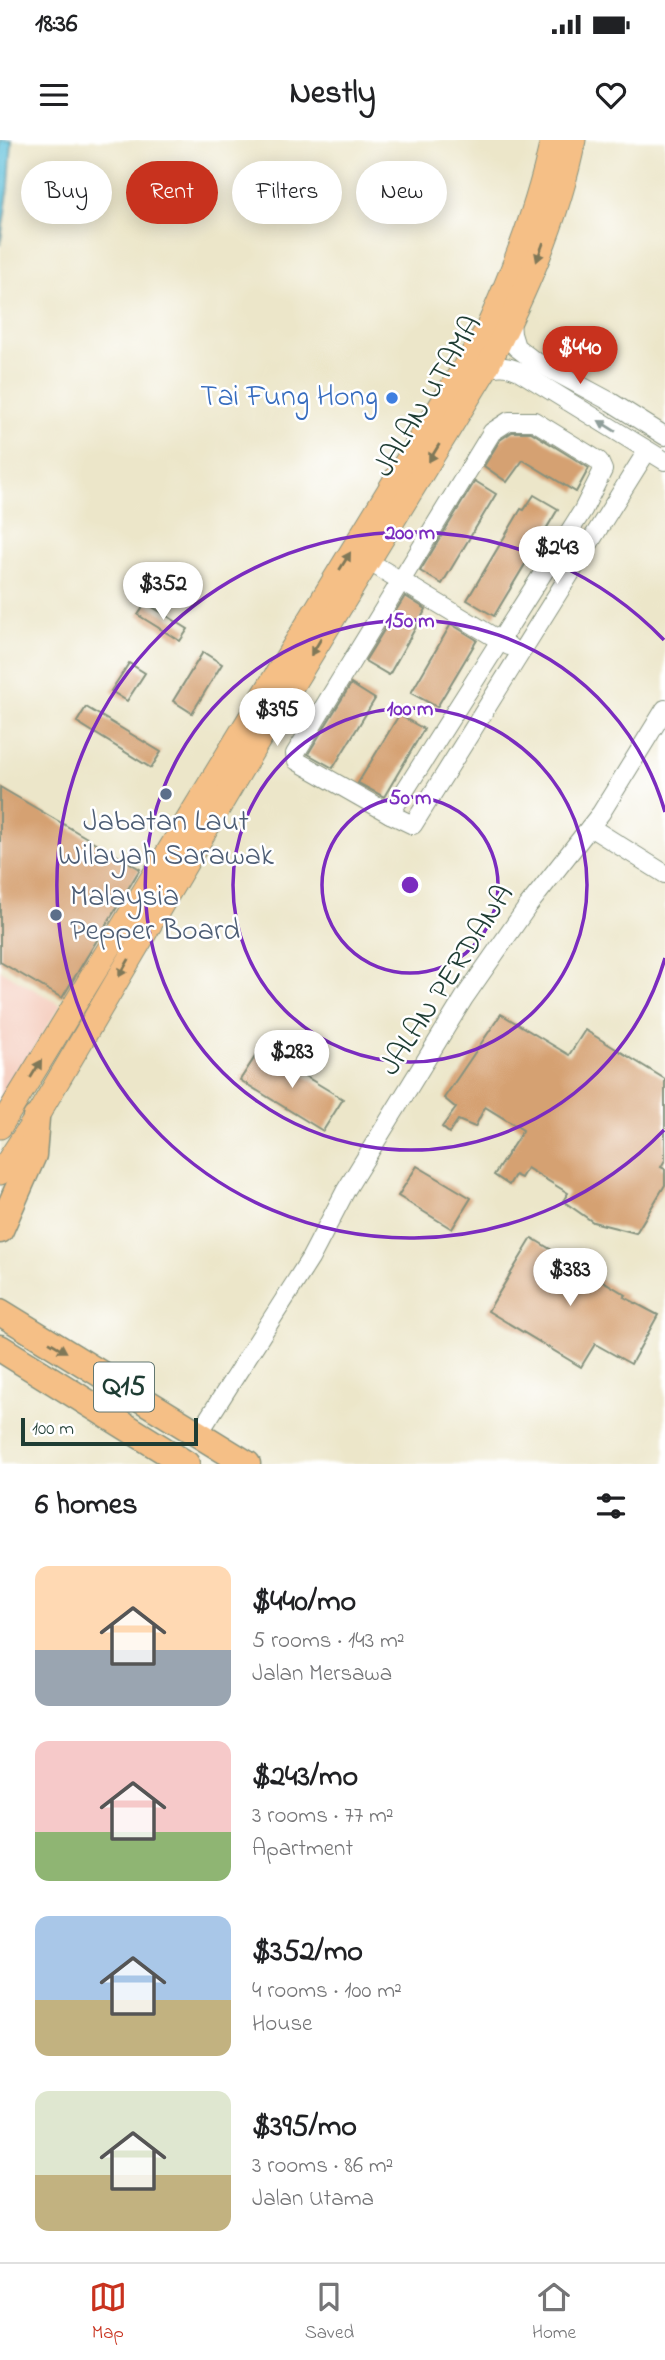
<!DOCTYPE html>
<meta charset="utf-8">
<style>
:root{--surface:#fff;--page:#f6f6f6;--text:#202124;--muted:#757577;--line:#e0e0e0;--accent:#c8321e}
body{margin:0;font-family:"Indie Flower",sans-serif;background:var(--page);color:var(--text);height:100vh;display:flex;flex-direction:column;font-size:26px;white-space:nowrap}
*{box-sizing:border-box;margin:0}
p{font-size:23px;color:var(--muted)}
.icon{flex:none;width:38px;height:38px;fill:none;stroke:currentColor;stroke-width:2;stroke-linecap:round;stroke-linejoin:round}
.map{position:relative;height:1324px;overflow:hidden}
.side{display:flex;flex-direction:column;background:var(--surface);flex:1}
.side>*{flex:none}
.top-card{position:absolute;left:21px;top:21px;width:623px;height:63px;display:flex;gap:14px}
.scale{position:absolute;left:21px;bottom:18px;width:177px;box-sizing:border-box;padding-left:7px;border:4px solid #1f3d34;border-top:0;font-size:19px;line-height:24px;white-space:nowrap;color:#1f3d34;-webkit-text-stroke:5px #fff;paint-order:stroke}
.price{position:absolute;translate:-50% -60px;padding:0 16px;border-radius:24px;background:#fff;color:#222;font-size:23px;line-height:46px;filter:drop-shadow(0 2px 4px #0008)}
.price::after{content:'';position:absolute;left:50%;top:42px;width:21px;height:16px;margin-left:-10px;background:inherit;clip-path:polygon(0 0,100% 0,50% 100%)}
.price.current{background:var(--accent);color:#fff}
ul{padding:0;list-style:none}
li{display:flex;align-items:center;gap:21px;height:175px;padding:0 35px}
li span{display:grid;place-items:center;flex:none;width:196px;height:140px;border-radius:14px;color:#555}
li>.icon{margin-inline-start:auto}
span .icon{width:84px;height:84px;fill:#fffc;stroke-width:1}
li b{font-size:30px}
h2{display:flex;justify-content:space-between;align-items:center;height:84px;padding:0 35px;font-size:30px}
.tag{padding:0 24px;border-radius:32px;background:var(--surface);box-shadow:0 4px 18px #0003;font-size:24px;line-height:63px}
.tag.current{background:var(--accent);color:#fff}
.status{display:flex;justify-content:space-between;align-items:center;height:49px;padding:0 35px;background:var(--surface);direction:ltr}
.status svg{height:19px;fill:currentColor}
header{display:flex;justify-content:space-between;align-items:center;height:91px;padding:0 35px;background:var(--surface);font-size:32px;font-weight:700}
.dock{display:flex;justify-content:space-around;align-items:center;height:98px;border-top:2px solid var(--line);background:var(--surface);font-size:19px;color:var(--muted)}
.dock a{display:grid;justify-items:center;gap:4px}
.dock .current{color:var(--accent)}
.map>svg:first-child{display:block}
.built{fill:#f6d2c4}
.water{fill:#5abed9;stroke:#3c7e86;stroke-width:2}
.building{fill:#d5a172}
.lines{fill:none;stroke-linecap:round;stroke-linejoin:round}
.minor-casing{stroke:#86927e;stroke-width:20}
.major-casing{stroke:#86927e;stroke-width:25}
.highway-casing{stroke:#86927e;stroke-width:29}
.minor{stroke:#fff;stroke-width:18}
.major{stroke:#f5bf86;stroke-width:23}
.highway{stroke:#f5bf86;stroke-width:26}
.oneway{fill:#7f7859}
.oneway2{fill:#8f9e9a}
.ring{fill:none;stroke:#7b2cbf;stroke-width:3.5}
.shop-dot{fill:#3f7fe0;stroke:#fff;stroke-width:2.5}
.service-dot{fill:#5c6f8a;stroke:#fff;stroke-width:2.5}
.labels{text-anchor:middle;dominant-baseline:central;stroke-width:5;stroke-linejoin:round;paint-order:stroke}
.shield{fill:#fff;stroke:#627771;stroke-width:2}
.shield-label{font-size:28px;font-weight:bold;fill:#1f3d34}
.street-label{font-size:30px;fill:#1f3d34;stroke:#fff}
.shop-label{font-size:30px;fill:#366cbe;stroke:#fff;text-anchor:end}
.service-label{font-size:30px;fill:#4e5e75;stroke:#fff}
.centre{fill:#7b2cbf;stroke:#fff;stroke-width:3.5}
.ring-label{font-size:21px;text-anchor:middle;font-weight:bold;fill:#7b2cbf;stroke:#fff;stroke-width:5;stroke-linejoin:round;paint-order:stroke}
</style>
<div class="status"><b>18:36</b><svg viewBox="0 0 49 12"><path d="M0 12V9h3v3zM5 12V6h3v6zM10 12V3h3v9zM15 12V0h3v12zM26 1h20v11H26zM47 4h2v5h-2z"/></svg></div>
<header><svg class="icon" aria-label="menu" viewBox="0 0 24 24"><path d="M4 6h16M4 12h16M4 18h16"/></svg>Nestly<svg class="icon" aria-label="heart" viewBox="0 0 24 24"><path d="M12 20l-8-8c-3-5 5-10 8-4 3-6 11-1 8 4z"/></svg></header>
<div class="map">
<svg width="665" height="1324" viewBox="0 0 665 1324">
<rect width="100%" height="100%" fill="#fff"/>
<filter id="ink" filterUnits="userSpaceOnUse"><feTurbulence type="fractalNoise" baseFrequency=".0143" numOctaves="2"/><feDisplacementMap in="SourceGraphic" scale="14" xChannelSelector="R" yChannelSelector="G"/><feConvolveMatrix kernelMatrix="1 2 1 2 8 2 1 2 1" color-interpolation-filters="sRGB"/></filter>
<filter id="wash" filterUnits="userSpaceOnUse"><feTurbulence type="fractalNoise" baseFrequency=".00686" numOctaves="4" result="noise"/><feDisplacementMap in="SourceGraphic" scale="28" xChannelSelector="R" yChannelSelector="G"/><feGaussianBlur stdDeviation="1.57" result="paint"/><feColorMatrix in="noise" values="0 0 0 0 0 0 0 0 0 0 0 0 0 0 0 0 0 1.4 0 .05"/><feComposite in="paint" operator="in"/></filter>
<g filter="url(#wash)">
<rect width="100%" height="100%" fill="#ece6c9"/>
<path class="built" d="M0,830L61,865L0,962Z"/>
<path class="water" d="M0,0H12L9,46L0,105Z"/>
<g id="blocks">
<g class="building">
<path d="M512,292H531L589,328L576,352L523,320L507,342L484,326L500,300Z"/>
<path d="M475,341L496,354L442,444L420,431Z"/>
<path d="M534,355L558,369L494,476L467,460L521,369L524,370Z"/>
<path d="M405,456L426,469L389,535L365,521Z"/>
<path d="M146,463L188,489L180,501L138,475Z"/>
<path d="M451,484L477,500L437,567L411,553Z"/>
<path d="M203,512L222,524L192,573L173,561Z"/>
<path d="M129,523L145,533L127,561L111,551Z"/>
<path d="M351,544L375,559L333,628L308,614Z"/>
<path d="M86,567L161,612L151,628L77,582Z"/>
<path d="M399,575L424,589L384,657L358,643Z"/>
<path d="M0,647L140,729L62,858L0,822Z"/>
<path d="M501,874L569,915L585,890L665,939V1020L661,1027L665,1029V1045L636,1093L593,1082L563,1061L568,1053L527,1028L521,1038L515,1035L509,1045L494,1035L523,990L485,967L475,987L458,980L449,993L442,987L456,968L444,958Z"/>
<path d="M260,909L343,959L323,991L240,940Z"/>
<path d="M417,1026L471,1058L452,1089L398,1056Z"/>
<path d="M532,1098L626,1155L624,1157L658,1175L631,1224L595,1204L581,1227L488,1171Z"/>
</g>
</g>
</g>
<g filter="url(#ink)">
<use href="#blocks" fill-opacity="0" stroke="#86927e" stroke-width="2"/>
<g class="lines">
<g class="minor-casing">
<g id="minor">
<path d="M511,181L512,194L516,207L533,220L611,262L665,296"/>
<path d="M486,229C499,225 507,226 519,231L665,321"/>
<path d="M509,281H534L599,321L603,330L583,370L390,674L297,621L295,614L492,292Z"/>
<path d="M368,421L509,506"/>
<path d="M390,674L413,685L647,311"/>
<path d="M590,687L665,734"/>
<path d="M199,1293L310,1119L346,1050L464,858L528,766L601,673L665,569"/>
</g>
</g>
<g class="major-casing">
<g id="major">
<path d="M0,987L486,191C514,129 538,67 552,0"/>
<path d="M0,1033L36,978L253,610L486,229C524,156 558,81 574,0"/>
</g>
</g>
<g class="highway-casing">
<g id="highway">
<path d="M0,1090L33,1015L36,978"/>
<path d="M0,1172L247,1324"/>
<path d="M0,1208L186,1324"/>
</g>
</g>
<use href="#minor" class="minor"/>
<use href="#major" class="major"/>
<use href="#highway" class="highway"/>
</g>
<defs><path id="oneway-solid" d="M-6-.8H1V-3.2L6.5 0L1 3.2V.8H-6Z" transform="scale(1.75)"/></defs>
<g class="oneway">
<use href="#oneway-solid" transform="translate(540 112) rotate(110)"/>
<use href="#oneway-solid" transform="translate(434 313) rotate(121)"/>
<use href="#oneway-solid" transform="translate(345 421) rotate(-58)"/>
<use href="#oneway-solid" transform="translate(316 507) rotate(121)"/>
<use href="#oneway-solid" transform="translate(124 828) rotate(120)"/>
<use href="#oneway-solid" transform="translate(36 929) rotate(-58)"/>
<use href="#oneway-solid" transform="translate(58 1207) rotate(31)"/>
</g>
<use class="oneway2" href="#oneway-solid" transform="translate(607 286) rotate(-148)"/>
</g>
<g class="ring">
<circle cx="410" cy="745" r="88"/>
<circle cx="410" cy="745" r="177"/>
<path d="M665 818A265 265 0 1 1 665 672"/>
<path d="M664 990A353 353 0 1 1 664 500"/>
</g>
<circle class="shop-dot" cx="392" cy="258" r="7"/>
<g class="service-dot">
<circle cx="166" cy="654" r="7"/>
<circle cx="56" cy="775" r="7"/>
</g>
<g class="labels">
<rect class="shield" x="94" y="1222.5" width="60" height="49" rx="5"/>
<g class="shield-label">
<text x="124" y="1247">Q15</text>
</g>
<g class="street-label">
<text transform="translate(429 257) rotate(-59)">JALAN UTAMA</text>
<text transform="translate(448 841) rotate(-57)">JALAN PERDANA</text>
</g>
<g class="shop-label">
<text x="378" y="258">Tai Fung Hong</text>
</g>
<g class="service-label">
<text x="166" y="683">Jabatan Laut<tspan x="166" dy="34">Wilayah Sarawak</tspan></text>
<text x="70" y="758" text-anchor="start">Malaysia<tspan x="70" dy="34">Pepper Board</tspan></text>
</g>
</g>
<circle cx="410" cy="745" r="10" class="centre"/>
<g class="ring-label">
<text x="410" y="399">200 m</text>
<text x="410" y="487">150 m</text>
<text x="410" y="575">100 m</text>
<text x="410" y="664">50 m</text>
</g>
</svg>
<div class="scale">100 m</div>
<b class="price current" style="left:580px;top:246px">$440</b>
<b class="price" style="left:557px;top:446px">$243</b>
<b class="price" style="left:163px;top:482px">$352</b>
<b class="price" style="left:277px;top:608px">$395</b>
<b class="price" style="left:292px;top:950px">$283</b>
<b class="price" style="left:570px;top:1168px">$383</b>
<div class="top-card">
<a class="tag">Buy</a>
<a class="tag current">Rent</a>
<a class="tag">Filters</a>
<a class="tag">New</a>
</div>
</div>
<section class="side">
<h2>6 homes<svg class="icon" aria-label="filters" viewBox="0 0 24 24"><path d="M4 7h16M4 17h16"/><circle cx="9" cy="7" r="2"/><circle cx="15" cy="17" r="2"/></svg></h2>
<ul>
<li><span style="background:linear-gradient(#ffd9b3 60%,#9aa5b1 0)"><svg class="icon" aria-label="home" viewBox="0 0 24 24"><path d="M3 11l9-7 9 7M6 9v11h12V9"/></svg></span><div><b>$440/mo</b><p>5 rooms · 143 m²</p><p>Jalan Mersawa</p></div></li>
<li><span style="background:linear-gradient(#f6c9c9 65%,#8fb573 0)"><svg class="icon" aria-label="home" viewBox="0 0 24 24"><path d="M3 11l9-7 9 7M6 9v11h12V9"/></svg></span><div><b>$243/mo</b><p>3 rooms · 77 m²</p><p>Apartment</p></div></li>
<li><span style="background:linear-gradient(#a9c7e8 60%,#c2b280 0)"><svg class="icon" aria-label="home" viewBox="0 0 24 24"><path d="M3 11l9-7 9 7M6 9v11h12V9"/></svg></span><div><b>$352/mo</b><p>4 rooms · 100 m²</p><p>House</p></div></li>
<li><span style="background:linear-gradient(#dfe7d0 60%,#c2b280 0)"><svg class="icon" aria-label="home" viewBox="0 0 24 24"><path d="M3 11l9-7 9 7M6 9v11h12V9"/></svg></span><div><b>$395/mo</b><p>3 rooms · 86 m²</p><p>Jalan Utama</p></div></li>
</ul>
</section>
<nav class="dock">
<a class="current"><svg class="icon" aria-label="map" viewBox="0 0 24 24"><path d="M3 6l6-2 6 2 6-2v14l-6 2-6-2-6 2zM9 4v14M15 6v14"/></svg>Map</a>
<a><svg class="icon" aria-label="saved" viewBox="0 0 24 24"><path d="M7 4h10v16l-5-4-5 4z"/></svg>Saved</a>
<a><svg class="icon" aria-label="home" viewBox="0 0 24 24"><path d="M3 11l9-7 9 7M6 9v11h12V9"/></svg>Home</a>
</nav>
